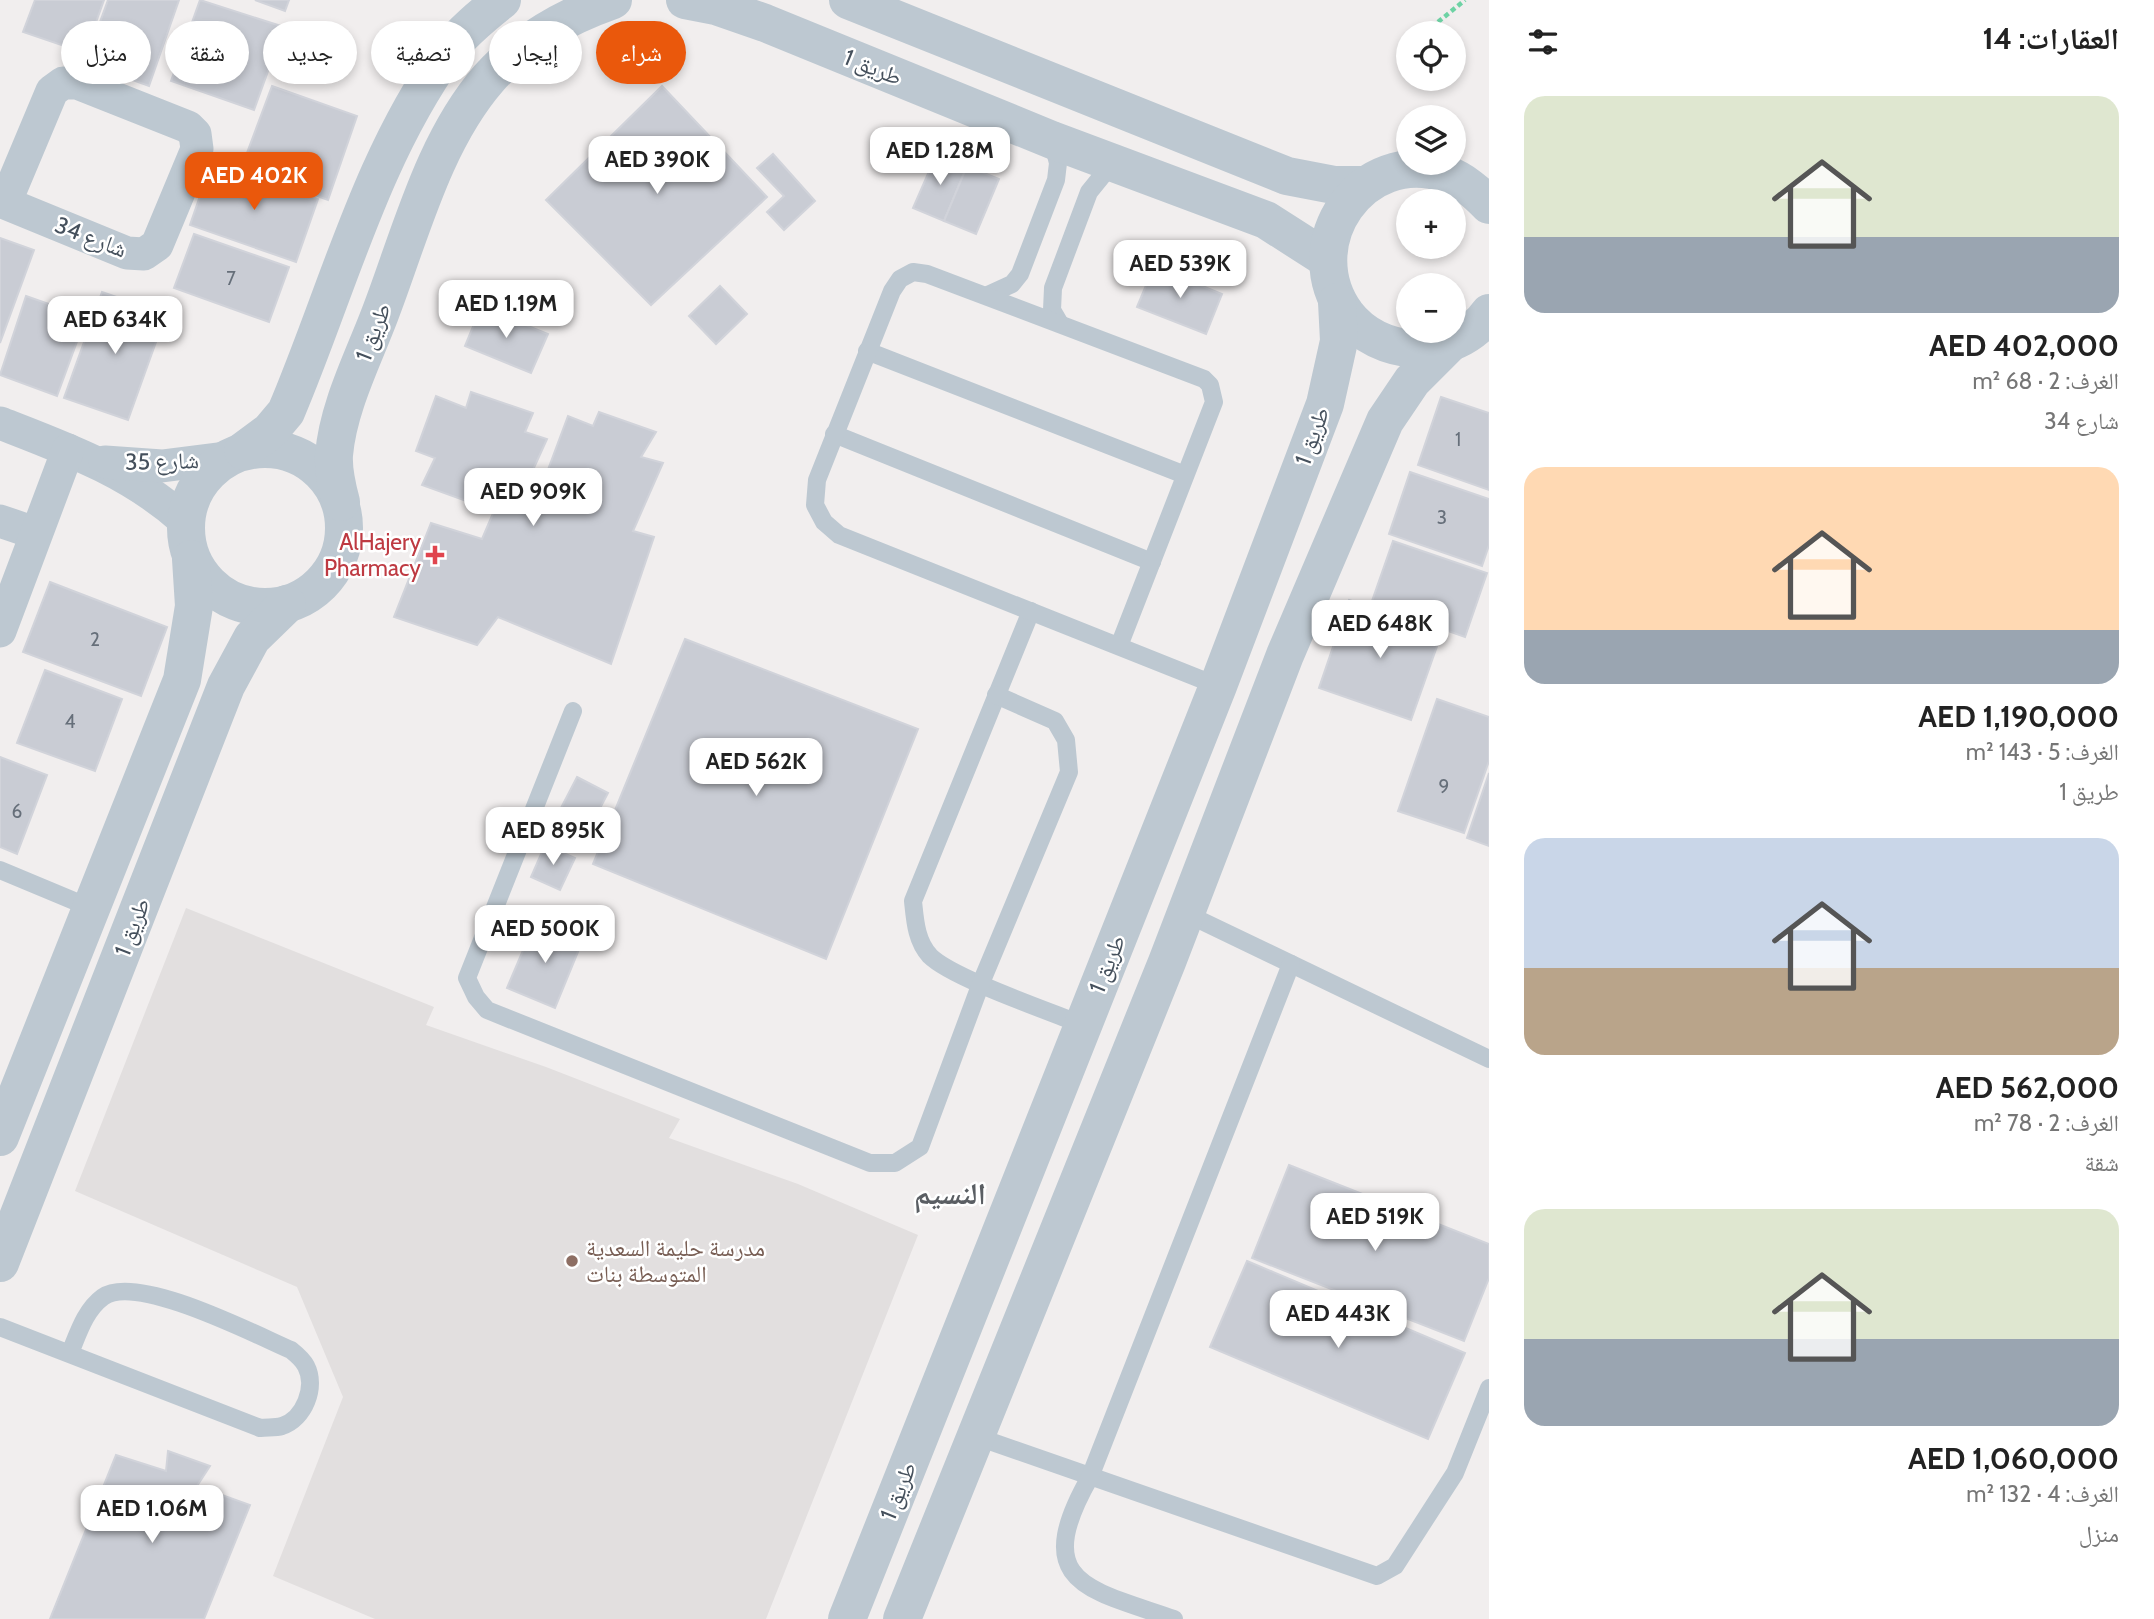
<!DOCTYPE html>
<html lang="ar">
<meta charset="utf-8">
<style>
:root{--surface:#fff;--page:#f2f2f2;--text:#222;--muted:#767676;--accent:#ea580c}
body{margin:0;font-family:Cabin,"Noto Naskh Arabic",sans-serif;background:var(--page);color:var(--text);direction:rtl;height:100vh;display:flex;flex-direction:column;font-size:26px;white-space:nowrap}
*{box-sizing:border-box;margin:0}
p{font-size:23px;color:var(--muted)}
.icon{flex:none;width:38px;height:38px;fill:none;stroke:currentColor;stroke-width:2;stroke-linecap:round;stroke-linejoin:round}
.map{position:relative;flex:1;overflow:hidden;direction:ltr}
.details{display:flex;flex-direction:column;background:var(--surface);width:665px}
.details>*{flex:none}
.top-card{position:absolute;left:21px;top:21px;width:665px;height:63px;direction:rtl;display:flex;gap:14px}
.buttons{position:absolute;left:1396px;top:21px;display:grid;gap:14px}
.buttons a{display:grid;place-items:center;width:70px;height:70px;border-radius:50%;background:var(--surface);box-shadow:0 4px 10px #0003;font-size:35px}
.price{position:absolute;translate:-50% -60px;padding:0 16px;border-radius:14px;background:#fff;color:#222;font-size:23px;line-height:46px;filter:drop-shadow(0 2px 4px #0008)}
.price::after{content:'';position:absolute;left:50%;top:42px;width:21px;height:16px;margin-left:-10px;background:inherit;clip-path:polygon(0 0,100% 0,50% 100%)}
.price.current{background:var(--accent);color:#fff}
ul{padding:0;list-style:none}
li{display:grid;align-content:center;gap:14px;height:371px;padding:0 35px}
li span{display:grid;place-items:center;height:217px;border-radius:21px;color:#555}
li>.icon{margin-inline-start:auto}
span .icon{width:126px;height:126px;fill:#fffc;stroke-width:1}
li b{font-size:30px}
h2{display:flex;justify-content:space-between;align-items:center;height:84px;padding:0 35px;font-size:30px}
.tag{padding:0 24px;border-radius:32px;background:var(--surface);box-shadow:0 4px 10px #0003;font-size:24px;line-height:63px}
.tag.current{background:var(--accent);color:#fff}
main{display:flex;flex:1;min-height:0}
.map>svg:first-child{display:block}
.education{fill:#e2dfdf}
.building{fill:#c9ccd4;stroke:#d1d3da;stroke-width:2}
.lines{fill:none;stroke-linecap:round;stroke-linejoin:round}
.path{stroke:#6ed2a4;stroke-width:4.5;stroke-dasharray:5 3.5;stroke-linecap:butt}
.service{stroke:#bdc8d1;stroke-width:18}
.minor{stroke:#bdc8d1;stroke-width:33}
.tertiary{stroke:#bdc8d1;stroke-width:38}
.health-dot{fill:#e0444e;stroke:#fff;stroke-width:2.5}
.education-dot{fill:#8d6e63;stroke:#fff;stroke-width:2.5}
.labels{text-anchor:middle;dominant-baseline:central;stroke-width:5;stroke-linejoin:round;paint-order:stroke}
.number-label{font-size:19px;fill:#666f7a}
.street-label{font-size:23px;fill:#45505c;stroke:#fff}
.health-label{font-size:23px;fill:#be3a42;stroke:#fff;text-anchor:end}
.education-label{font-size:23px;fill:#785e54;stroke:#fff;text-anchor:start}
.district-label{font-size:30px;font-weight:bold;fill:#5a5e63;stroke:#fff}
</style>
<main>
<section class="details">
<h2>العقارات: 14<svg class="icon" aria-label="filters" viewBox="0 0 24 24"><path d="M4 7h16M4 17h16"/><circle cx="9" cy="7" r="2"/><circle cx="15" cy="17" r="2"/></svg></h2>
<ul>
<li><span style="background:linear-gradient(#dfe7d0 65%,#9aa5b1 0)"><svg class="icon" aria-label="home" viewBox="0 0 24 24"><path d="M3 11l9-7 9 7M6 9v11h12V9"/></svg></span><div><b>AED 402,000</b><p>الغرف: 2 · 68 m²</p><p>شارع 34</p></div></li>
<li><span style="background:linear-gradient(#ffd9b3 75%,#9aa5b1 0)"><svg class="icon" aria-label="home" viewBox="0 0 24 24"><path d="M3 11l9-7 9 7M6 9v11h12V9"/></svg></span><div><b>AED 1,190,000</b><p>الغرف: 5 · 143 m²</p><p>طريق 1</p></div></li>
<li><span style="background:linear-gradient(#c9d6e8 60%,#b9a48a 0)"><svg class="icon" aria-label="home" viewBox="0 0 24 24"><path d="M3 11l9-7 9 7M6 9v11h12V9"/></svg></span><div><b>AED 562,000</b><p>الغرف: 2 · 78 m²</p><p>شقة</p></div></li>
<li><span style="background:linear-gradient(#dfe7d0 60%,#9aa5b1 0)"><svg class="icon" aria-label="home" viewBox="0 0 24 24"><path d="M3 11l9-7 9 7M6 9v11h12V9"/></svg></span><div><b>AED 1,060,000</b><p>الغرف: 4 · 132 m²</p><p>منزل</p></div></li>
</ul>
</section>
<div class="map">
<svg width="1489" height="1619" viewBox="0 0 1489 1619">
<rect width="100%" height="100%" fill="#f1eeee"/>
<path class="education" d="M186,908L434,1007L426,1025L546,1067L680,1119L669,1138L798,1184L918,1235L766,1619H375L273,1576L343,1397L297,1287L75,1191Z"/>
<g class="building">
<path d="M35,0H104L85,53L23,32Z"/>
<path d="M108,0H179L149,86L85,63Z"/>
<path d="M200,0L284,27L254,110L171,81Z"/>
<path d="M255,0H289L285,11Z"/>
<path d="M272,86L357,116L328,200L241,169Z"/>
<path d="M662,86L767,197L651,305L546,200Z"/>
<path d="M937,153L967,166L944,221L913,208Z"/>
<path d="M773,154L815,201L784,230L767,212L784,196L757,168Z"/>
<path d="M212,161L318,199L296,262L190,225Z"/>
<path d="M967,166L999,179L976,234L944,221Z"/>
<path d="M194,234L289,267L269,322L174,288Z"/>
<path d="M0,238L34,250L0,343Z"/>
<path d="M1154,266L1222,294L1206,334L1137,307Z"/>
<path d="M720,286L747,314L716,344L689,316Z"/>
<path d="M102,292L166,314L128,420L64,398Z"/>
<path d="M26,296L86,317L57,396L0,375Z"/>
<path d="M481,307L548,334L531,373L465,346Z"/>
<path d="M471,392L533,413L525,432L547,439L528,481L543,483L568,416L593,426L599,412L656,432L641,457L663,463L633,531L654,537L611,664L498,617L477,645L394,617L431,523L482,539L494,511L422,485L435,458L416,451L436,396L466,408Z"/>
<path d="M1441,397L1489,413V490L1418,465Z"/>
<path d="M1410,472L1489,499V545L1482,566L1389,534Z"/>
<path d="M1393,541L1487,573L1465,637L1371,604Z"/>
<path d="M50,582L167,627L141,696L23,652Z"/>
<path d="M1349,600L1442,632L1411,720L1319,688Z"/>
<path d="M685,639L918,729L826,959L593,864Z"/>
<path d="M45,670L122,699L95,771L17,743Z"/>
<path d="M1437,699L1489,717V761L1464,833L1398,811Z"/>
<path d="M0,757L47,775L17,854L0,847Z"/>
<path d="M1489,773V846L1467,838Z"/>
<path d="M577,777L608,793L581,845L550,829Z"/>
<path d="M545,845L575,858L560,890L531,877Z"/>
<path d="M535,922L582,942L555,1008L507,988Z"/>
<path d="M1289,1165L1489,1244V1278L1464,1341L1252,1258Z"/>
<path d="M1247,1261L1465,1353L1428,1439L1210,1347Z"/>
<path d="M168,1451L210,1466L197,1486L250,1505L204,1619H50L116,1455L166,1471Z"/>
</g>
<g class="lines">
<path class="path" d="M1438,22L1465,0"/>
<g class="service">
<path d="M988,295L1012,284L1020,274L1056,180L1058,163L1052,140"/>
<path d="M1059,322L1052,310L1053,288L1089,192L1106,171L1119,166"/>
<path d="M867,351L1185,475"/>
<path d="M834,434L1152,562"/>
<path d="M1031,611L913,901C915,920 916,941 930,956C952,978 1049,1011 1083,1025"/>
<path d="M1119,646L1214,402L1210,385L1204,379L927,274L913,272L900,279L892,291L817,480L815,505L824,522L839,535L1218,686"/>
<path d="M573,711L467,978L476,997L487,1010L870,1163H895L920,1147L981,983L1069,772L1066,740L1055,721L996,695"/>
<path d="M0,870L91,908"/>
<path d="M1185,913L1489,1059"/>
<path d="M0,1327L260,1428C267,1427 275,1428 282,1426C304,1419 317,1387 306,1366C303,1360 296,1354 291,1350C254,1334 136,1273 103,1297C85,1310 78,1334 70,1353"/>
<path d="M975,1436L1377,1576L1395,1566L1455,1473L1489,1388"/>
<path d="M1174,1619C1088,1589 1029,1584 1090,1477L1291,964"/>
</g>
<g class="minor">
<path d="M0,201L127,253L144,254L157,245L197,149L195,134L188,127L77,83H63L52,91L5,203"/>
<path d="M0,423C67,449 131,472 185,521"/>
<path d="M105,462L162,466L225,458"/>
<path d="M0,521L35,533"/>
<path d="M0,631L68,450"/>
</g>
<g class="tertiary">
<path d="M685,0L716,6L765,23L1052,140L1266,220L1327,259"/>
<path d="M848,0L1287,176L1334,185H1366"/>
<path d="M1489,205C1476,192 1464,181 1446,174C1362,145 1295,244 1346,314C1363,336 1388,347 1415,349C1443,350 1473,336 1489,313"/>
<circle cx="265" cy="528" r="79"/>
<path d="M243,451L270,431L286,412C337,292 370,159 448,51C462,32 483,15 502,0"/>
<path d="M341,502C337,487 333,471 334,455C338,407 363,359 380,314C410,236 433,142 489,78C523,40 565,17 613,0"/>
<path d="M0,1137L182,680L194,606L191,559"/>
<path d="M0,1263L226,686L252,638L287,604"/>
<path d="M847,1619L1218,686L1325,404L1339,341L1337,302"/>
<path d="M902,1619L1167,962L1285,655L1385,421L1412,381L1449,344"/>
</g>
</g>
<path class="health-dot" d="M431.5 544.5h7v7h7v7h-7v7h-7v-7h-7v-7h7z"/>
<circle class="education-dot" cx="572" cy="1261" r="7"/>
<g class="labels">
<g class="number-label">
<text x="231" y="278">7</text>
<text x="1458" y="439">1</text>
<text x="1442" y="517">3</text>
<text x="95" y="639">2</text>
<text x="70" y="721">4</text>
<text x="1444" y="786">9</text>
<text x="17" y="811">6</text>
</g>
<g class="street-label">
<text transform="translate(873 67) rotate(22)">طريق 1</text>
<text transform="translate(91 237) rotate(21)">شارع 34</text>
<text transform="translate(373 332) rotate(-69)">طريق 1</text>
<text transform="translate(1312 436) rotate(-70)">طريق 1</text>
<text transform="translate(162 461) rotate(-1)">شارع 35</text>
<text transform="translate(132 927) rotate(-69)">طريق 1</text>
<text transform="translate(1107 964) rotate(-68)">طريق 1</text>
<text transform="translate(898 1491) rotate(-68)">طريق 1</text>
</g>
<g class="health-label">
<text x="421" y="542">AlHajery<tspan x="421" dy="26">Pharmacy</tspan></text>
</g>
<g class="education-label">
<text x="586" y="1248">مدرسة حليمة السعدية<tspan x="586" dy="26">المتوسطة بنات</tspan></text>
</g>
<g class="district-label">
<text x="950" y="1193">النسيم</text>
</g>
</g>
</svg>
<div class="buttons">
<a><svg class="icon" aria-label="locate" viewBox="0 0 24 24"><circle cx="12" cy="12" r="6"/><path d="M12 2v4M12 18v4M2 12h4M18 12h4"/></svg></a>
<a><svg class="icon" aria-label="layers" viewBox="0 0 24 24"><path d="M12 4l9 5-9 5-9-5zM3 14l9 5 9-5"/></svg></a>
<a>+</a>
<a>−</a>
</div>
<b class="price" style="left:940px;top:187px">AED 1.28M</b>
<b class="price" style="left:657px;top:196px">AED 390K</b>
<b class="price current" style="left:254px;top:212px">AED 402K</b>
<b class="price" style="left:1180px;top:300px">AED 539K</b>
<b class="price" style="left:506px;top:340px">AED 1.19M</b>
<b class="price" style="left:115px;top:356px">AED 634K</b>
<b class="price" style="left:533px;top:528px">AED 909K</b>
<b class="price" style="left:1380px;top:660px">AED 648K</b>
<b class="price" style="left:756px;top:798px">AED 562K</b>
<b class="price" style="left:553px;top:867px">AED 895K</b>
<b class="price" style="left:545px;top:965px">AED 500K</b>
<b class="price" style="left:1375px;top:1253px">AED 519K</b>
<b class="price" style="left:1338px;top:1350px">AED 443K</b>
<b class="price" style="left:152px;top:1545px">AED 1.06M</b>
<div class="top-card">
<a class="tag current">شراء</a>
<a class="tag">إيجار</a>
<a class="tag">تصفية</a>
<a class="tag">جديد</a>
<a class="tag">شقة</a>
<a class="tag">منزل</a>
</div>
</div>
</main>
